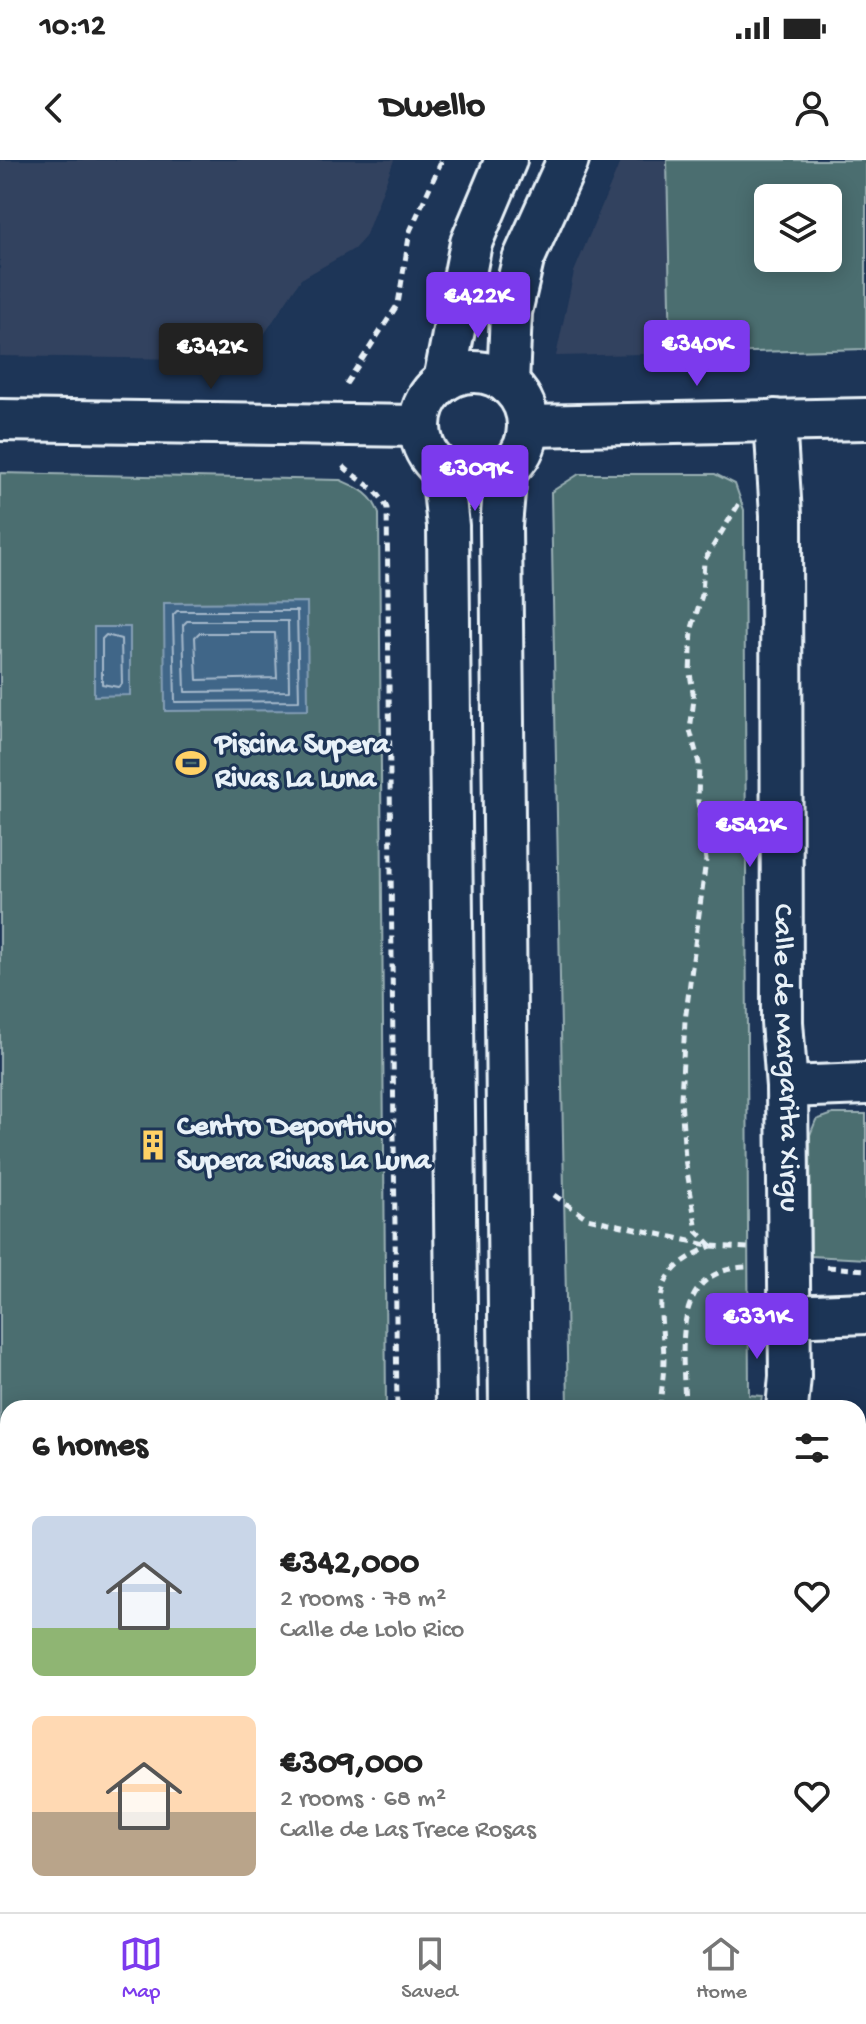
<!DOCTYPE html>
<meta charset="utf-8">
<style>
:root{--surface:#fff;--page:#f6f6f6;--text:#222;--muted:#767676;--line:#e0e0e0;--accent:#7c3aed}
body{margin:0;font-family:"Gochi Hand",sans-serif;background:var(--page);color:var(--text);height:100vh;display:flex;flex-direction:column;font-size:30px;white-space:nowrap}
*{box-sizing:border-box;margin:0}
p{font-size:26px;color:var(--muted)}
.icon{flex:none;width:44px;height:44px;fill:none;stroke:currentColor;stroke-width:2;stroke-linecap:round;stroke-linejoin:round}
.map{position:relative;flex:1;overflow:hidden}
.drawer{position:absolute;left:0px;top:1240px;width:866px;height:512px;display:flex;flex-direction:column;background:var(--surface);border-radius:24px 24px 0 0;box-shadow:0 4px 20px #0003}
.drawer>*{flex:none}
.controls{position:absolute;left:754px;top:24px;display:grid;gap:16px}
.controls a{display:grid;place-items:center;width:88px;height:88px;border-radius:12px;background:var(--surface);box-shadow:0 4px 20px #0003;font-size:40px}
.price{position:absolute;translate:-50% -68px;padding:0 18px;border-radius:8px;background:var(--accent);color:#fff;font-size:26px;line-height:52px;filter:drop-shadow(0 2px 4px #0008)}
.price::after{content:'';position:absolute;left:50%;top:48px;width:24px;height:18px;margin-left:-12px;background:inherit;clip-path:polygon(0 0,100% 0,50% 100%)}
.price.on{background:#222;color:#fff}
ul{padding:0;list-style:none}
li{display:flex;align-items:center;gap:24px;height:200px;padding:0 32px}
li span{display:grid;place-items:center;flex:none;width:224px;height:160px;border-radius:12px;color:#555}
li>.icon{margin-inline-start:auto}
span .icon{width:96px;height:96px;fill:#fffc;stroke-width:1}
li b{font-size:34px}
h2{display:flex;justify-content:space-between;align-items:center;height:96px;padding:0 32px;font-size:34px}
.status{display:flex;justify-content:space-between;align-items:center;height:56px;padding:0 40px;background:var(--surface);direction:ltr}
.status svg{height:22px;fill:currentColor}
header{display:flex;justify-content:space-between;align-items:center;height:104px;padding:0 32px;background:var(--surface);font-size:36px;font-weight:700}
.tab-bar{display:flex;justify-content:space-around;align-items:center;height:112px;border-top:2px solid var(--line);background:var(--surface);font-size:22px;color:var(--muted)}
.tab-bar a{display:grid;justify-items:center;gap:4px}
.tab-bar .on{color:var(--accent)}
.map>svg:first-child{display:block}
.built{fill:#33425f;fill-rule:evenodd}
.green{fill:#4c6e6f;stroke:#9ab0b4;stroke-width:2;fill-rule:evenodd}
.water{fill:#416688;stroke:#849eb5;stroke-width:2}
.lines{fill:none;stroke-linecap:round;stroke-linejoin:round}
.shore{stroke:#a5b9cb;stroke-width:2}
.minor-casing{stroke:#e8f1f8;stroke-width:46}
.path{stroke:#e8f1f8;stroke-width:5;stroke-dasharray:8 6;stroke-linecap:butt}
.minor{stroke:#1d3557;stroke-width:40}
.labels{text-anchor:middle;dominant-baseline:central;stroke-width:6;stroke-linejoin:round;paint-order:stroke}
.poi-label{font-size:30px;font-weight:bold;fill:#e8f1f8;stroke:#1d3557;text-anchor:start}
.street-label{font-size:30px;fill:#e8f1f8;stroke:#1d3557}
</style>
<div class="status"><b>10:12</b><svg viewBox="0 0 49 12"><path d="M0 12V9h3v3zM5 12V6h3v6zM10 12V3h3v9zM15 12V0h3v12zM26 1h20v11H26zM47 4h2v5h-2z"/></svg></div>
<header><svg class="icon" aria-label="back" viewBox="0 0 24 24"><path d="M15 5l-7 7 7 7"/></svg>Dwello<svg class="icon" aria-label="person" viewBox="0 0 24 24"><circle cx="12" cy="8" r="4"/><path d="M4 21q1-7 8-7t8 7"/></svg></header>
<div class="map">
<svg width="866" height="1752" viewBox="0 0 866 1752">
<rect width="100%" height="100%" fill="#1d3557"/>
<filter id="ink" filterUnits="userSpaceOnUse"><feTurbulence type="fractalNoise" baseFrequency=".0125" numOctaves="2"/><feDisplacementMap in="SourceGraphic" scale="16" xChannelSelector="R" yChannelSelector="G"/><feConvolveMatrix kernelMatrix="1 2 1 2 8 2 1 2 1" color-interpolation-filters="sRGB"/></filter>
<g filter="url(#ink)">
<g class="built">
<path d="M0,0H394L365,77L354,89L301,119L247,200L0,196Z"/>
<path d="M621,0H866V189L556,196L574,112ZM768,38H828V98H768Z"/>
<path d="M0,1529H8V1744H391L389,1752H0Z"/>
</g>
<g class="green">
<path d="M667,0H866V189L671,194ZM828,38V98H768V38Z"/>
<path d="M0,313L340,320C358,328 372,333 379,354L386,1248H8V1529H0Z"/>
<path d="M579,314H715L735,324L744,350L749,1235L762,1236L760,1248H568L551,332Z"/>
<path d="M833,954H866V1099L811,1096L810,975L816,960Z"/>
<rect x="577" y="1744" width="152" height="8"/>
</g>
<g class="water">
<path d="M307,442L308,550L165,551L164,443Z"/>
<path d="M94,467H130V535L94,536Z"/>
</g>
<g class="lines">
<g class="shore">
<path d="M177,451H297L299,541L175,542L173,455Z"/>
<path d="M187,461H288L289,531L185,532L183,465Z"/>
<path d="M199,473H275L277,518L197,520L195,477Z"/>
<path d="M106,475L121,479L122,524L118,527L102,524V479Z"/>
</g>
<g class="minor-casing">
<g id="minor">
<circle cx="474" cy="266" r="54"/>
<path d="M444,221L471,83L506,0"/>
<path d="M508,224L511,152L523,100L568,0"/>
<path d="M0,260L419,266"/>
<path id="s1" d="M775,260L781,355L782,862L787,927L790,1217L787,1248"/>
<path d="M529,266L866,259"/>
<path d="M506,310L501,366L510,1248"/>
<path d="M442,311L448,366L457,1248"/>
<path d="M787,927L866,924"/>
<path d="M788,1156L866,1153"/>
<path d="M517,1744L518,1752"/>
<path d="M792,1744L796,1752"/>
<path d="M452,1752L453,1744"/>
<path d="M757,1752L758,1744"/>
</g>
</g>
<g class="path">
<path d="M346,224L398,144L410,71L442,0"/>
<path d="M343,306C359,322 377,326 387,348L397,1248"/>
<path d="M554,1035L587,1058L712,1086L749,1088"/>
<path d="M712,1086L697,1071L685,999L681,939L685,861L706,700L698,641L699,603L690,570L694,539L690,513L692,468L702,435L704,401L740,342"/>
<path d="M827,1107L866,1110"/>
<path d="M660,1248C661,1232 664,1215 664,1198C662,1140 646,1116 711,1086"/>
<path d="M685,1248C684,1192 668,1108 749,1107"/>
<path d="M666,1744L668,1752"/>
<path d="M397,1752L398,1744"/>
<path d="M674,1752L681,1744"/>
</g>
<use href="#minor" class="minor"/>
</g>
</g>
<defs>
<g id="stadium-bare" transform="scale(2.4)"><path d="M0-5a6.5 5 0 1 0 0 10a6.5 5 0 1 0 0-10ZM-3.5-1.8h7v3.6h-7Z" fill="#ffd166" stroke="#1d3557" stroke-width="2.5" paint-order="stroke"/></g>
<g id="building-bare" transform="scale(2.4)"><path d="M-4-6H4V6H1V3H-1V6H-4ZM-2.5-4.3h1.7v1.8h-1.7ZM.8-4.3h1.7v1.8H.8ZM-2.5-1h1.7V.8h-1.7ZM.8-1h1.7V.8H.8Z" fill="#ffd166" stroke="#1d3557" stroke-width="2.5" paint-order="stroke"/></g>
</defs>
<g fill-rule="evenodd">
<use href="#stadium-bare" x="191" y="603"/>
<use href="#building-bare" x="153" y="985"/>
</g>
<g class="labels">
<g class="poi-label">
<text x="215" y="586">Piscina Supera<tspan x="215" dy="34">Rivas La Luna</tspan></text>
<text x="177" y="968">Centro Deportivo<tspan x="177" dy="34">Supera Rivas La Luna</tspan></text>
</g>
<g class="street-label">
<text stroke="none"><textPath href="#s1" startOffset="638">Calle de Margarita Xirgu</textPath></text>
</g>
</g>
</svg>
<div class="controls">
<a><svg class="icon" aria-label="layers" viewBox="0 0 24 24"><path d="M12 4l9 5-9 5-9-5zM3 14l9 5 9-5"/></svg></a>
</div>
<b class="price" style="left:478px;top:180px">€422K</b>
<b class="price" style="left:697px;top:228px">€340K</b>
<b class="price on" style="left:211px;top:231px">€342K</b>
<b class="price" style="left:475px;top:353px">€309K</b>
<b class="price" style="left:750px;top:709px">€542K</b>
<b class="price" style="left:757px;top:1201px">€331K</b>
<section class="drawer">
<h2>6 homes<svg class="icon" aria-label="filters" viewBox="0 0 24 24"><path d="M4 7h16M4 17h16"/><circle cx="9" cy="7" r="2"/><circle cx="15" cy="17" r="2"/></svg></h2>
<ul>
<li><span style="background:linear-gradient(#c9d6e8 70%,#8fb573 0)"><svg class="icon" aria-label="home" viewBox="0 0 24 24"><path d="M3 11l9-7 9 7M6 9v11h12V9"/></svg></span><div><b>€342,000</b><p>2 rooms · 78 m²</p><p>Calle de Lolo Rico</p></div><svg class="icon" aria-label="heart" viewBox="0 0 24 24"><path d="M12 20l-8-8c-3-5 5-10 8-4 3-6 11-1 8 4z"/></svg></li>
<li><span style="background:linear-gradient(#ffd9b3 60%,#b9a48a 0)"><svg class="icon" aria-label="home" viewBox="0 0 24 24"><path d="M3 11l9-7 9 7M6 9v11h12V9"/></svg></span><div><b>€309,000</b><p>2 rooms · 68 m²</p><p>Calle de Las Trece Rosas</p></div><svg class="icon" aria-label="heart" viewBox="0 0 24 24"><path d="M12 20l-8-8c-3-5 5-10 8-4 3-6 11-1 8 4z"/></svg></li>
</ul>
</section>
</div>
<nav class="tab-bar">
<a class="on"><svg class="icon" aria-label="map" viewBox="0 0 24 24"><path d="M3 6l6-2 6 2 6-2v14l-6 2-6-2-6 2zM9 4v14M15 6v14"/></svg>Map</a>
<a><svg class="icon" aria-label="saved" viewBox="0 0 24 24"><path d="M7 4h10v16l-5-4-5 4z"/></svg>Saved</a>
<a><svg class="icon" aria-label="home" viewBox="0 0 24 24"><path d="M3 11l9-7 9 7M6 9v11h12V9"/></svg>Home</a>
</nav>
